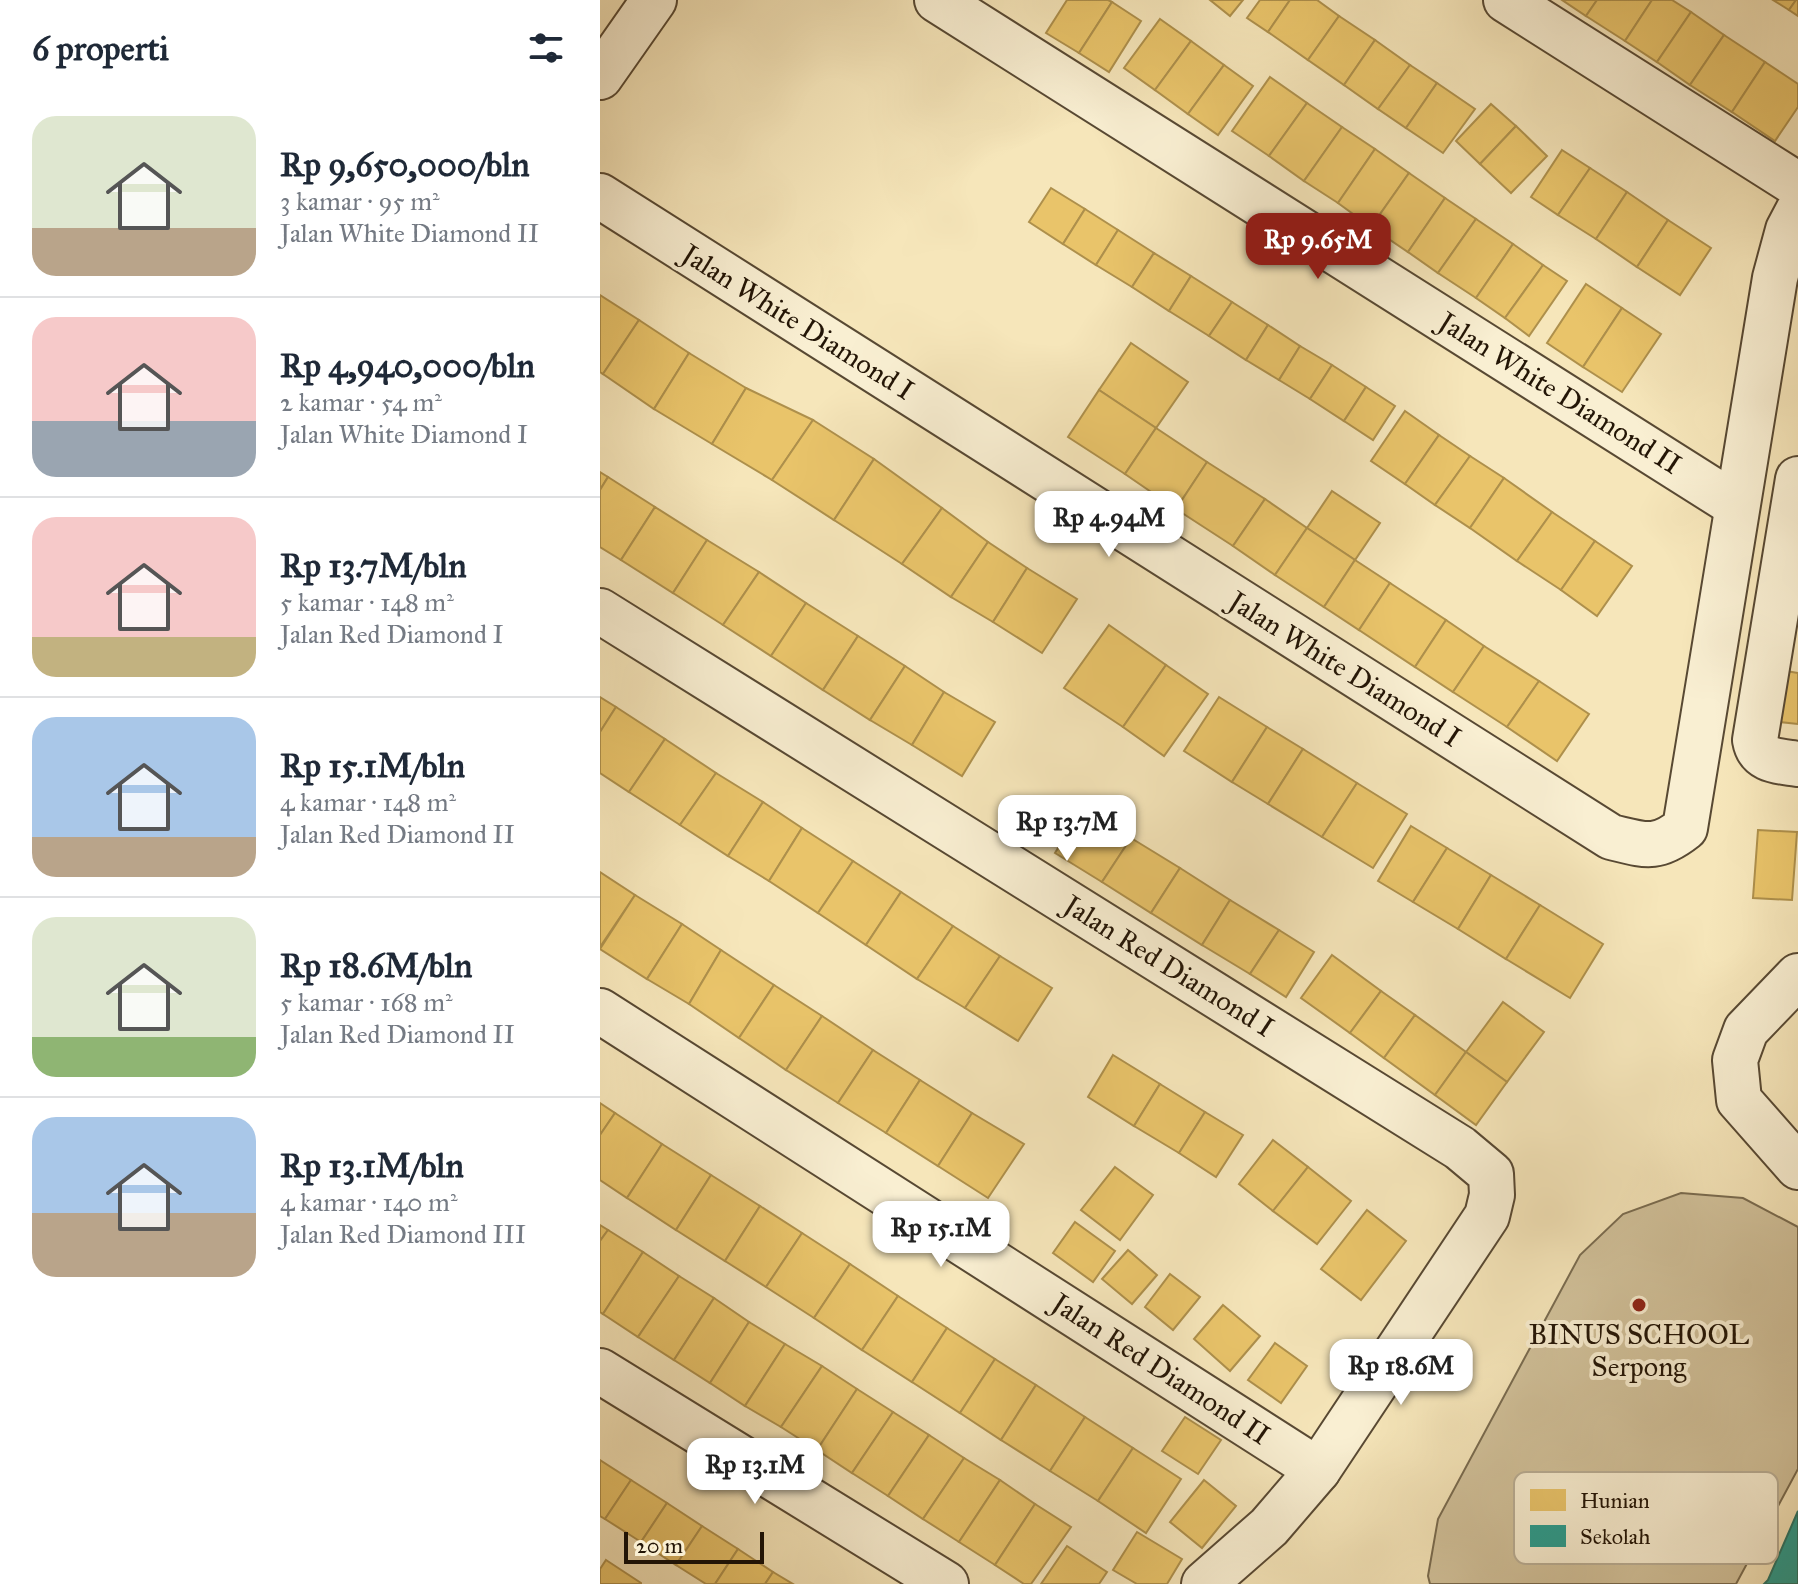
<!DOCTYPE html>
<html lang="id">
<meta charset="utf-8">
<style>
:root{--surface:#fff;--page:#f6f6f7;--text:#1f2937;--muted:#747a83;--line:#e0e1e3;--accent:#8f2418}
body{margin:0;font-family:"IM FELL Great Primer",serif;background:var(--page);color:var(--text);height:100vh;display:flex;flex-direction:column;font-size:30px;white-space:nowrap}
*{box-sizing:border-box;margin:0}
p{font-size:26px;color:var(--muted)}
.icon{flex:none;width:44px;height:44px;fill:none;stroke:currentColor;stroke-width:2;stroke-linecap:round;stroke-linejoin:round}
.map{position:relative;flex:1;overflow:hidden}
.details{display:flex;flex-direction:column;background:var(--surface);width:600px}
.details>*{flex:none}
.scale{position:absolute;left:24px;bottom:20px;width:140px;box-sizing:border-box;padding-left:8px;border:4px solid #231506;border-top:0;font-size:22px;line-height:28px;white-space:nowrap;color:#231506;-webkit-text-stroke:6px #f9efd2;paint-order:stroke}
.price{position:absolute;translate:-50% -68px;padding:0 18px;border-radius:16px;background:#fff;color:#222;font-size:26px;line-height:52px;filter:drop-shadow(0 2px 4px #0008)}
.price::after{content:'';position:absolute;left:50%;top:48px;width:24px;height:18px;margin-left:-12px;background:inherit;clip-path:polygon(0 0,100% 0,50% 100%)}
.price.on{background:var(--accent);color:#fff}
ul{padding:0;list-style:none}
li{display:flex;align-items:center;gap:24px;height:200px;padding:0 32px}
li+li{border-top:2px solid var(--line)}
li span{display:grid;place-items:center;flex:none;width:224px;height:160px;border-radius:24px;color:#555}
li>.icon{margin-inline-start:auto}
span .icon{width:96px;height:96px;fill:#fffc;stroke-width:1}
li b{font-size:34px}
h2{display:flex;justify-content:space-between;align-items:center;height:96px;padding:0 32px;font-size:34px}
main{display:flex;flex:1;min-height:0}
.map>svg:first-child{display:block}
.green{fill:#d2c29b;stroke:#7a6c50;stroke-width:2}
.homes{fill:#e9c46a;stroke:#ae904c;stroke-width:2}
.schools{fill:#2a9d8f;stroke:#287466;stroke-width:2}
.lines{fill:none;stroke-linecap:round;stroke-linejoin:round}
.minor-casing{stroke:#584933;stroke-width:48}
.minor{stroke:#f9efd2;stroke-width:44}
.poi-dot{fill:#8f2418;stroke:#f9efd2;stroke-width:3}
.labels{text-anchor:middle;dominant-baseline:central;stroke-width:8;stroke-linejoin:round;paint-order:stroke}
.street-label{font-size:28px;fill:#231506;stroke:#f9efd2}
.poi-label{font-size:28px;fill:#231506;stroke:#f9efd2}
.key{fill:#f9efd2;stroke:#b9ae95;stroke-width:2}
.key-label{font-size:22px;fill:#231506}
</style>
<main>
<section class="details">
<h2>6 properti<svg class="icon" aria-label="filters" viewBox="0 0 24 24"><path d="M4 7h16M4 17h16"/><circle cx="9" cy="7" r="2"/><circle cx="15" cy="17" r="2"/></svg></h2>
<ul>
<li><span style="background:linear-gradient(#dfe7d0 70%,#b9a48a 0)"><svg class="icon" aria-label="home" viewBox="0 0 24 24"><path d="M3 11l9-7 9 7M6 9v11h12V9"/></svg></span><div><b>Rp 9,650,000/bln</b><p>3 kamar · 95 m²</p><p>Jalan White Diamond II</p></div></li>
<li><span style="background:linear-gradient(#f6c9c9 65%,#9aa5b1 0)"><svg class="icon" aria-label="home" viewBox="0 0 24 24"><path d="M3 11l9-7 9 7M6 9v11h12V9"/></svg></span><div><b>Rp 4,940,000/bln</b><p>2 kamar · 54 m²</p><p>Jalan White Diamond I</p></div></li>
<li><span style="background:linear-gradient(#f6c9c9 75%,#c2b280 0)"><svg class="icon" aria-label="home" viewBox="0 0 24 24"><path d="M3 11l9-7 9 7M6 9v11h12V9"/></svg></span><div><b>Rp 13.7M/bln</b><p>5 kamar · 148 m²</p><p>Jalan Red Diamond I</p></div></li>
<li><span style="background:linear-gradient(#a9c7e8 75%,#b9a48a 0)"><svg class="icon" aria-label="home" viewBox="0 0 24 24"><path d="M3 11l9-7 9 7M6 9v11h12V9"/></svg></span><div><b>Rp 15.1M/bln</b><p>4 kamar · 148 m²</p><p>Jalan Red Diamond II</p></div></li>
<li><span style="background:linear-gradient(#dfe7d0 75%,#8fb573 0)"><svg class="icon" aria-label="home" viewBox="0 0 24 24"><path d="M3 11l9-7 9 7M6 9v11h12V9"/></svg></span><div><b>Rp 18.6M/bln</b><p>5 kamar · 168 m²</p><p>Jalan Red Diamond II</p></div></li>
<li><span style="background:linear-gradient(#a9c7e8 60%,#b9a48a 0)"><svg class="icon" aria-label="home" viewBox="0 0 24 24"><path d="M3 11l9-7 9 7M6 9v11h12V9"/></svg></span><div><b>Rp 13.1M/bln</b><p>4 kamar · 140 m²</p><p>Jalan Red Diamond III</p></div></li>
</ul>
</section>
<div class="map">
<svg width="1198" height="1584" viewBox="0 0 1198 1584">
<rect width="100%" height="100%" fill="#f6e6ba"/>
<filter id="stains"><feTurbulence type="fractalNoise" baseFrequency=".0025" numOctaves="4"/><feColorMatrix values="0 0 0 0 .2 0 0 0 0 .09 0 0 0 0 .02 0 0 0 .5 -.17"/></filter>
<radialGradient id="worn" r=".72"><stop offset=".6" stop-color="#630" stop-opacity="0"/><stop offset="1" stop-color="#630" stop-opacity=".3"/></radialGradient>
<path class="green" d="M1081,1193L1143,1198L1198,1227V1469L1136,1584H830L828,1576L838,1519L980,1255L1023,1214Z"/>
<g class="homes">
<path d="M467,0H508L512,2L479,53L446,33Z"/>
<path d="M610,0H643L630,16Z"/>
<path d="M660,0H690L668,32L647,18Z"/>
<path d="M690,0H717L739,16L708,60L668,32Z"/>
<path d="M962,0H997L986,16Z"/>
<path d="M997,0H1052L1025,41L986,16Z"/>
<path d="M1052,0H1072L1091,12L1057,62L1025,41Z"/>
<path d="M1173,0H1196L1189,10Z"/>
<path d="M1196,0H1198V16L1189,10Z"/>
<path d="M512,2L541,21L509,72L479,53Z"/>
<path d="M1091,12L1124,35L1090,85L1057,62Z"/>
<path d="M739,16L775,40L744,85L708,60Z"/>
<path d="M560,19L591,41L555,90L524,68Z"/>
<path d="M1124,35L1165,62L1132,112L1090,85Z"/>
<path d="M775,40L810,65L778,109L744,85Z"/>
<path d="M591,41L624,65L588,114L555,90Z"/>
<path d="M1165,62L1198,84V107L1175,141L1132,112Z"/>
<path d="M624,65L653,86L618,135L588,114Z"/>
<path d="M810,65L837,83L806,128L778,109Z"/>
<path d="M670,77L707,103L669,156L632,131Z"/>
<path d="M837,83L875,109L843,153L806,128Z"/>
<path d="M707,103L742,127L704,181L669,156Z"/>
<path d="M891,104L916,126L880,164L856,141Z"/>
<path d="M916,126L947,156L911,193L880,164Z"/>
<path d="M742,127L775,149L738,203L704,181Z"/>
<path d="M775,149L809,173L771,227L738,203Z"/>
<path d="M962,150L990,168L958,215L931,197Z"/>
<path d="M990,168L1027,192L996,239L958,215Z"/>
<path d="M809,173L845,198L808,252L771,227Z"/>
<path d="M451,188L485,209L463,244L429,222Z"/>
<path d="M1027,192L1068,220L1037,267L996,239Z"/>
<path d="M845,198L876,219L838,273L808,252Z"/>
<path d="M485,209L518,230L496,265L463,244Z"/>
<path d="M876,219L913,244L876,298L838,273Z"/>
<path d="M1068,220L1111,248L1080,295L1037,267Z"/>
<path d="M518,230L554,253L532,287L496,265Z"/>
<path d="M913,244L943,265L905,318L876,298Z"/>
<path d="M554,253L591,276L569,311L532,287Z"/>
<path d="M943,265L967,281L929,336L905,318Z"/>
<path d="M591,276L632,302L609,336L569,311Z"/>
<path d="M986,284L1022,308L983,367L947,343Z"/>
<path d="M0,295L39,320L3,374L0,372Z"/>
<path d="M632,302L668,325L646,360L609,336Z"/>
<path d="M1022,308L1061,334L1022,392L983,367Z"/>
<path d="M39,320L89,353L54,409L3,374Z"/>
<path d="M668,325L700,346L679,380L646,360Z"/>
<path d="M531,343L588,382L556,428L499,390Z"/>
<path d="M700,346L732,365L710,399L679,380Z"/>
<path d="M89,353L146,388L112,444L54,409Z"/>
<path d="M732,365L766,387L744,421L710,399Z"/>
<path d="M766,387L795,406L773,440L744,421Z"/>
<path d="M146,388L213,420L172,480L112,444Z"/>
<path d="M499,390L556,428L525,474L468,437Z"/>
<path d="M805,411L839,435L805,484L771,461Z"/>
<path d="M213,420L274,459L234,520L172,480Z"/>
<path d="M556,428L607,462L576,509L525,474Z"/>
<path d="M839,435L870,456L835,505L805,484Z"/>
<path d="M870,456L904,478L870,528L835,505Z"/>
<path d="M274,459L342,508L302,564L234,520Z"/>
<path d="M607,462L665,499L633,546L576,509Z"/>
<path d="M0,472L8,477L0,490Z"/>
<path d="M8,477L55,507L21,560L0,547V490Z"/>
<path d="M904,478L952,512L917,561L870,528Z"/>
<path d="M732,491L780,523L755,560L707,528Z"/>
<path d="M665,499L707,528L675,575L633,546Z"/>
<path d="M55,507L107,540L73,593L21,560Z"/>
<path d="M342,508L388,542L351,597L302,564Z"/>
<path d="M952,512L995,541L961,590L917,561Z"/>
<path d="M707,528L755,560L724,607L675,575Z"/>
<path d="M107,540L159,572L123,625L73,593Z"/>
<path d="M995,541L1032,566L997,616L961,590Z"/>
<path d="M388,542L427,568L393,622L351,597Z"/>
<path d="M755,560L790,583L759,630L724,607Z"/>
<path d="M427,568L477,599L442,653L393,622Z"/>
<path d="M159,572L206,603L171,656L123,625Z"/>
<path d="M790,583L846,620L815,667L759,630Z"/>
<path d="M206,603L258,636L223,690L171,656Z"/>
<path d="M846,620L884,646L853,692L815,667Z"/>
<path d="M509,625L566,665L523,727L464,688Z"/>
<path d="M258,636L305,666L270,720L223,690Z"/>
<path d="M884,646L939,681L907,727L853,692Z"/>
<path d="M566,665L608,694L564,756L523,727Z"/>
<path d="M305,666L344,692L312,745L270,720Z"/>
<path d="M1186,671L1198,673V724L1180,722Z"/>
<path d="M939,681L989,714L957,761L907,727Z"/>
<path d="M344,692L395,722L362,776L312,745Z"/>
<path d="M0,697L16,707L0,732Z"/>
<path d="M619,697L667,727L632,782L584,751Z"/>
<path d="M16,707L65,739L29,792L0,773V732Z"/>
<path d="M667,727L703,749L668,804L632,782Z"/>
<path d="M65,739L116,773L80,825L29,792Z"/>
<path d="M703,749L757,783L722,837L668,804Z"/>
<path d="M116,773L163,802L128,856L80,825Z"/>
<path d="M757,783L807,814L773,868L722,837Z"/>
<path d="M163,802L202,828L169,881L128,856Z"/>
<path d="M483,808L531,838L502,882L455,853Z"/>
<path d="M811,826L847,848L813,902L778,881Z"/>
<path d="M202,828L253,861L218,913L169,881Z"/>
<path d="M1158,830L1197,832L1192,900L1153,898Z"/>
<path d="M531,838L580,868L551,913L502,882Z"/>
<path d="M847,848L891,875L858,929L813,902Z"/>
<path d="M253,861L301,892L266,945L218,913Z"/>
<path d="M580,868L630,900L602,945L551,913Z"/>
<path d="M0,872L35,895L0,947Z"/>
<path d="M891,875L940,905L906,959L858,929Z"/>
<path d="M301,892L353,926L317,979L266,945Z"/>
<path d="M35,895L82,924L47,979L0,949Z"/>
<path d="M630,900L679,930L650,974L602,945Z"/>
<path d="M940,905L1003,944L970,998L906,959Z"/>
<path d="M82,924L121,950L89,1004L47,979Z"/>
<path d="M353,926L400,956L365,1008L317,979Z"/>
<path d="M679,930L714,952L686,997L650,974Z"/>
<path d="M121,950L174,985L139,1038L89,1004Z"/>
<path d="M732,955L781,991L750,1033L701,998Z"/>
<path d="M400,956L452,988L418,1041L365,1008Z"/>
<path d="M174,985L222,1016L186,1070L139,1038Z"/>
<path d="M781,991L815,1015L784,1058L750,1033Z"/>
<path d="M903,1002L944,1032L907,1082L866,1052Z"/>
<path d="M815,1015L866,1052L835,1095L784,1058Z"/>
<path d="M222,1016L273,1050L238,1103L186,1070Z"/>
<path d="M273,1050L320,1080L286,1133L238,1103Z"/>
<path d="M866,1052L907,1082L876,1125L835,1095Z"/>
<path d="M513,1055L560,1084L534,1126L488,1097Z"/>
<path d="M320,1080L372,1113L338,1166L286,1133Z"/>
<path d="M560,1084L605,1112L579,1153L534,1126Z"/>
<path d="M0,1103L15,1113L0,1135Z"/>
<path d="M605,1112L643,1135L616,1177L579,1153Z"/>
<path d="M15,1113L62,1144L27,1198L0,1180V1135Z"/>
<path d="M372,1113L424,1144L388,1198L338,1166Z"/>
<path d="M673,1140L708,1167L673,1211L639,1184Z"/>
<path d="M62,1144L111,1175L76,1230L27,1198Z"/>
<path d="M515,1167L553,1195L520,1240L481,1210Z"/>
<path d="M708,1167L751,1201L717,1244L673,1211Z"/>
<path d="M111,1175L160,1206L125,1261L76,1230Z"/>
<path d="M160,1206L202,1233L166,1287L125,1261Z"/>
<path d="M767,1210L806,1241L761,1300L721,1269Z"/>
<path d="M475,1222L515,1251L493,1282L453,1253Z"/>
<path d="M0,1225L8,1230L0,1241Z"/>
<path d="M8,1230L43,1252L3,1314L0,1312V1241Z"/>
<path d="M202,1233L250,1264L214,1318L166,1287Z"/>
<path d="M528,1250L557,1275L532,1304L502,1279Z"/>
<path d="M43,1252L79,1276L38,1337L3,1314Z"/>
<path d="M250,1264L298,1296L262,1350L214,1318Z"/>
<path d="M570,1274L600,1297L573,1330L545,1307Z"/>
<path d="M79,1276L114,1298L74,1360L38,1337Z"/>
<path d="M298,1296L347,1328L312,1382L262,1350Z"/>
<path d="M114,1298L149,1322L110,1383L74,1360Z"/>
<path d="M623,1305L660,1336L630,1371L594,1339Z"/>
<path d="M149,1322L185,1344L145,1406L110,1383Z"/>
<path d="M347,1328L395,1359L360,1413L312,1382Z"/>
<path d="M675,1343L707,1366L681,1403L648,1380Z"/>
<path d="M185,1344L222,1366L181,1427L145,1406Z"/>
<path d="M395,1359L436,1385L401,1440L360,1413Z"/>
<path d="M222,1366L257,1389L217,1450L181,1427Z"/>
<path d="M436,1385L485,1417L450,1471L401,1440Z"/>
<path d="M257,1389L293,1412L252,1473L217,1450Z"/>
<path d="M293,1412L329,1435L288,1496L252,1473Z"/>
<path d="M485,1417L533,1448L498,1501L450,1471Z"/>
<path d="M585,1417L621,1440L598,1474L562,1451Z"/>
<path d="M329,1435L364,1458L323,1519L288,1496Z"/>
<path d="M533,1448L581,1479L546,1533L498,1501Z"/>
<path d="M364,1458L400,1480L359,1542L323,1519Z"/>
<path d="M0,1460L31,1480L5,1519L0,1516Z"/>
<path d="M31,1480L67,1503L41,1542L5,1519Z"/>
<path d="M400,1480L435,1504L395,1565L359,1542Z"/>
<path d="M604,1480L636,1506L602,1548L570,1522Z"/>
<path d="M67,1503L102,1526L76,1565L41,1542Z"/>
<path d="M435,1504L471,1527L431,1584H424L395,1565Z"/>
<path d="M102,1526L138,1549L115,1584H106L76,1565Z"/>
<path d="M537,1532L582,1559L567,1584H537L513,1570Z"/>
<path d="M467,1546L507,1572L499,1584H441Z"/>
<path d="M138,1549L173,1572L165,1584H115Z"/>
<path d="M6,1560L41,1583V1584H0V1569Z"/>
<path d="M173,1572L193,1584H165Z"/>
</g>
<path class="schools" d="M1198,1511V1584H1164L1168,1580Z"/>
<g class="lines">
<g class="minor-casing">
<g id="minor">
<path d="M337,0L1136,505"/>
<path d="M906,0L1198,185"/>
<path d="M0,77L54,0"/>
<path d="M0,196L1011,837C1045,845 1056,851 1085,828L1175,278L1188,230L1198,211"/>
<path d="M1198,479L1155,740C1159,762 1179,761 1198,764"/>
<path d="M0,611L860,1148L891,1174L892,1195L887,1216L718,1470L669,1527L604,1584"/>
<path d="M1198,976L1146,1030L1135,1060L1139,1100L1198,1167"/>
<path d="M0,1011L718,1470"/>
<path d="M0,1371L346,1584"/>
</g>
</g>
<use href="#minor" class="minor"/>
</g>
<circle class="poi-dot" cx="1039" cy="1305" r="8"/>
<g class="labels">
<g class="street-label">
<text transform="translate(198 322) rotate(32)">Jalan White Diamond I</text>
<text transform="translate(960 393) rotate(32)">Jalan White Diamond II</text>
<text transform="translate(745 669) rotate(32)">Jalan White Diamond I</text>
<text transform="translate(569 966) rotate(32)">Jalan Red Diamond I</text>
<text transform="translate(561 1369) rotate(33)">Jalan Red Diamond II</text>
</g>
<g class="poi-label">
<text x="1039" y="1334">BINUS SCHOOL<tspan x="1039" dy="32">Serpong</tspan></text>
</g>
</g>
<rect x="914" y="1472" width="264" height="92" rx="12" class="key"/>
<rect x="930" y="1489" width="36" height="22" fill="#e9c46a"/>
<rect x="930" y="1525" width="36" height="22" fill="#2a9d8f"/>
<g class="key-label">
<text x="980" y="1508">Hunian</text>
<text x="980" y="1544">Sekolah</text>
</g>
<rect width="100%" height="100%" filter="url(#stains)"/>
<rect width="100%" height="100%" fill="url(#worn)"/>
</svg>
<div class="scale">20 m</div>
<b class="price on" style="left:718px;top:281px">Rp 9.65M</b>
<b class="price" style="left:509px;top:559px">Rp 4.94M</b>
<b class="price" style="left:467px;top:863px">Rp 13.7M</b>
<b class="price" style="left:341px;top:1269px">Rp 15.1M</b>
<b class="price" style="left:801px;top:1407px">Rp 18.6M</b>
<b class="price" style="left:155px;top:1506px">Rp 13.1M</b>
</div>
</main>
